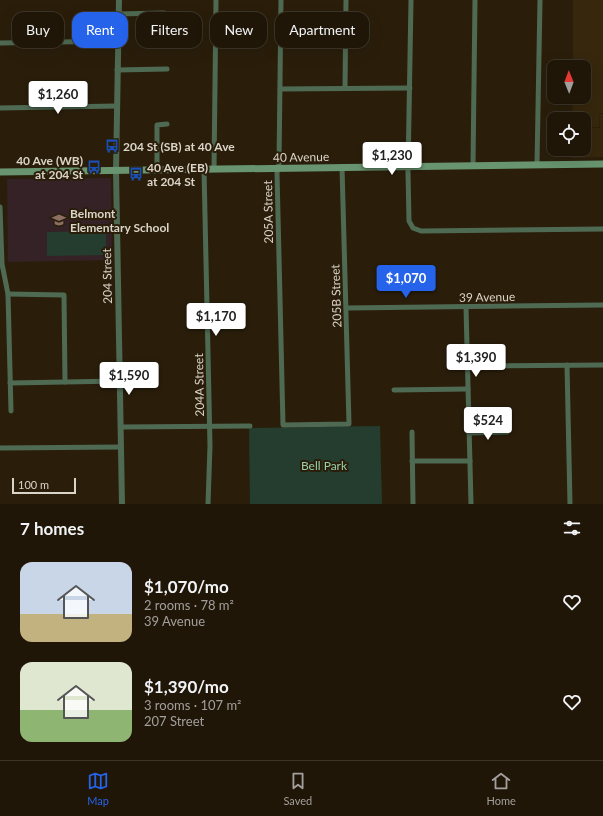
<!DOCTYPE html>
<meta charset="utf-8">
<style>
:root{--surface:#201608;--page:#281f12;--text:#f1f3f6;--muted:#a29f9c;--line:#3d3529;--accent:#2563eb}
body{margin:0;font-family:Lato,sans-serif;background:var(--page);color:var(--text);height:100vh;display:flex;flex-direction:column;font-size:15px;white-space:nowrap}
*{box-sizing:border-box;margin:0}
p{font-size:13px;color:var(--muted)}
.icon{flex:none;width:22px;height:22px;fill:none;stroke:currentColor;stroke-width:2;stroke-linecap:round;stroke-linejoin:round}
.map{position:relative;height:504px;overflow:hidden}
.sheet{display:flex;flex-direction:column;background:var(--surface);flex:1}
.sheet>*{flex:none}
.hud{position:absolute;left:12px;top:12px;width:400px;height:36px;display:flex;gap:8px}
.needle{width:26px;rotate:359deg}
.buttons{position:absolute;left:547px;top:60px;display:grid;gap:8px}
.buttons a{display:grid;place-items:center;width:44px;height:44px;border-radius:8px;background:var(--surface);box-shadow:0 4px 16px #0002,0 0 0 1px var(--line);font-size:20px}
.scale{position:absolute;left:12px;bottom:10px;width:64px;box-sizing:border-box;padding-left:4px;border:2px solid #dbd4c8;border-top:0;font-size:11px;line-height:14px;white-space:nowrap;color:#dbd4c8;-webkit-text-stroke:3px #2a1e0b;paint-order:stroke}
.price{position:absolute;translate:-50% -34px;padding:0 9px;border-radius:4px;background:#fff;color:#222;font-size:13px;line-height:26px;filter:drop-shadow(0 1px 2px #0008)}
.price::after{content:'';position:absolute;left:50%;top:24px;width:12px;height:9px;margin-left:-6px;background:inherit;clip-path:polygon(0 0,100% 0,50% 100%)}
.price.current{background:var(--accent);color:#fff}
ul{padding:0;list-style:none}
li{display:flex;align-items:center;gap:12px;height:100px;padding:0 20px}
li span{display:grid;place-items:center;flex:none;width:112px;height:80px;border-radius:12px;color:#555}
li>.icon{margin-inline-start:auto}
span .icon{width:48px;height:48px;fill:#fffc;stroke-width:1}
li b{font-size:17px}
h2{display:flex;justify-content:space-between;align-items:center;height:48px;padding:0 20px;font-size:17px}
.chip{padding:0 14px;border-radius:12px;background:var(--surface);box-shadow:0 4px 16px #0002,0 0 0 1px var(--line);font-size:14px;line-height:36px}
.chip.current{background:var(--accent);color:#fff}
.tabs{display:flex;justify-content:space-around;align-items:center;height:56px;border-top:1px solid var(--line);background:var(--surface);font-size:11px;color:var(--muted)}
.tabs a{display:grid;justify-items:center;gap:2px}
.tabs .current{color:var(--accent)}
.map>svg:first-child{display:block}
.built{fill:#36270d}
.education{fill:#342227}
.green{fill:#243d2e}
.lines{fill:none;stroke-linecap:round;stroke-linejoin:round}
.minor{stroke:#4f6a53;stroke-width:5}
.tertiary{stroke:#4f6a53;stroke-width:6}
.secondary{stroke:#68946f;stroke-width:7}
.labels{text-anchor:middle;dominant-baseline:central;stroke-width:4;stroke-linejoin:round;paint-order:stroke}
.poi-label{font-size:12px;font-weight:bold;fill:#dbd4c8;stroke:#2a1e0b;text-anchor:start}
.street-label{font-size:12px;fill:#dbd4c8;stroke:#2a1e0b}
.park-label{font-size:12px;fill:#97d0ac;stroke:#2a1e0b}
</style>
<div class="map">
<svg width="603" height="504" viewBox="0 0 603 504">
<rect width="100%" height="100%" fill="#2a1e0b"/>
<g class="built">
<path d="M573,0H603V113H600L599,127H584V119H572L573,97H584V67H573Z"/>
<path d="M600,114H603V157L572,158V149H584V128H600Z"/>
</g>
<path class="education" d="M111,178L112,260L8,262L7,179Z"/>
<g class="green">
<path d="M106,231V255L47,256V232Z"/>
<path d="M380,426L382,504H250L249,428Z"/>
</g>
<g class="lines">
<g class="minor">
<path d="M281,0L279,164L277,173L283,425L349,424L342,167"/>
<path d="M411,0L408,171L409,221L413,228L421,231L603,229"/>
<path d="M118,14L164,13"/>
<path d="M0,43L118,41"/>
<path d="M117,70L167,69"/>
<path d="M345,88L346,0"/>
<path d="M280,89L410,88"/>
<path d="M0,108L117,106"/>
<path d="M537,164L540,0"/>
<path d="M473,165L475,0"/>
<path d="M204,169L210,446L208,504"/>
<path d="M214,169L216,0"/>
<path d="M157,170V125L167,124"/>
<path d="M0,207L2,264L8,294L11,411"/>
<path d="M8,294L64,295L65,382"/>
<path d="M466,307L471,504"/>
<path d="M347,308L603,305"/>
<path d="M567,365L570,504"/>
<path d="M468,366L603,365"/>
<path d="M10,383L120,381"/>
<path d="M394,390L468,389"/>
<path d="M121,427L250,426"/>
<path d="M412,432L413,504"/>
<path d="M469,433L507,432"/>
<path d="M0,448L121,447"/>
<path d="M412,461H470"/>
</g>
<path class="tertiary" d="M119,0L116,171L122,504"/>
<path class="secondary" d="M0,172L603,164"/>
</g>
<defs>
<g id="bus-bare" transform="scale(1.08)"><path d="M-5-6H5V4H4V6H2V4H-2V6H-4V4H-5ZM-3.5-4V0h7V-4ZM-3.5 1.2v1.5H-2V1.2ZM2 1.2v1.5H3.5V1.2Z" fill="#1a4fb4" stroke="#2a1e0b" stroke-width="2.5" paint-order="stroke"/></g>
<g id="school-bare" transform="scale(1.08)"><path d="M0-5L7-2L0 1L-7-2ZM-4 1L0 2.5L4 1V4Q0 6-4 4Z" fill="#8d6e63" stroke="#2a1e0b" stroke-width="2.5" paint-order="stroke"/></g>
</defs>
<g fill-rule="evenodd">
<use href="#bus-bare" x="112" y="146"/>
<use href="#bus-bare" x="94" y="167"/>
<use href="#bus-bare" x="136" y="174"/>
<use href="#school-bare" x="59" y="220"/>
</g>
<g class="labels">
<g class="poi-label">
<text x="123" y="146">204 St (SB) at 40 Ave</text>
<text x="83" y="160" text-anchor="end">40 Ave (WB)<tspan x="83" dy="14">at 204 St</tspan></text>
<text x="147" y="167">40 Ave (EB)<tspan x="147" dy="14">at 204 St</tspan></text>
<text x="70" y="213">Belmont<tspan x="70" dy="14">Elementary School</tspan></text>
</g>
<g class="street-label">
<text transform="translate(301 157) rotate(-1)">40 Avenue</text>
<text transform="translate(268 212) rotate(-91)">205A Street</text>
<text transform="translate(107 276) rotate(-91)">204 Street</text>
<text transform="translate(336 296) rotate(-92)">205B Street</text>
<text transform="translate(487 297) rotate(-1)">39 Avenue</text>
<text transform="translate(199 385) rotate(-91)">204A Street</text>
</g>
<g class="park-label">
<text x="324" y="465">Bell Park</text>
</g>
</g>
</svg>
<div class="buttons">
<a><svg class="needle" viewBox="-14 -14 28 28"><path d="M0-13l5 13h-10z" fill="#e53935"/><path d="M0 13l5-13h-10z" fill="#a29f9c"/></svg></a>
<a><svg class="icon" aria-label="locate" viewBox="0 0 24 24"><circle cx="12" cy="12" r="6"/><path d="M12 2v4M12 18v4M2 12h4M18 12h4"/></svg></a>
</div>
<div class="scale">100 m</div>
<b class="price" style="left:58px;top:115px">$1,260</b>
<b class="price" style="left:392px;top:176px">$1,230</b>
<b class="price current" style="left:406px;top:299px">$1,070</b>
<b class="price" style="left:216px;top:337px">$1,170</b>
<b class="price" style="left:476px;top:378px">$1,390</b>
<b class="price" style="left:129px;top:396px">$1,590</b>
<b class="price" style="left:488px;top:441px">$524</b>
<div class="hud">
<a class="chip">Buy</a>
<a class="chip current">Rent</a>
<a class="chip">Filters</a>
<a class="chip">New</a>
<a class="chip">Apartment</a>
</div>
</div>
<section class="sheet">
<h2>7 homes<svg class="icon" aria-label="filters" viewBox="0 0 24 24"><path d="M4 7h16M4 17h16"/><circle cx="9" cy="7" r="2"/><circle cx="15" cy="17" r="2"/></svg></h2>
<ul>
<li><span style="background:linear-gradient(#c9d6e8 65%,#c2b280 0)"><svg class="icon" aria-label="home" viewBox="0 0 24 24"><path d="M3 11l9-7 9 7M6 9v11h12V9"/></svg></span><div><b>$1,070/mo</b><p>2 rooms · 78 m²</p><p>39 Avenue</p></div><svg class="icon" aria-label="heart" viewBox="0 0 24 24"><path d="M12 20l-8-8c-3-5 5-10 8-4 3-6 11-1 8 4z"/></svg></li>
<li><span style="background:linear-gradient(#dfe7d0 60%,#8fb573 0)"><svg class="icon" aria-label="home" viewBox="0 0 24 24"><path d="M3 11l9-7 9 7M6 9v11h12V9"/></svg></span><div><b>$1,390/mo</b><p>3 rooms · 107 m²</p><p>207 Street</p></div><svg class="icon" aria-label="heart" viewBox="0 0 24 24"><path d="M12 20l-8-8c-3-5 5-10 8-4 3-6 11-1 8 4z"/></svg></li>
</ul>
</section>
<nav class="tabs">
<a class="current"><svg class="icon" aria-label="map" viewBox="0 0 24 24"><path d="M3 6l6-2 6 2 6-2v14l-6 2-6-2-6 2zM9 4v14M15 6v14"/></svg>Map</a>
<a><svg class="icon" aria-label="saved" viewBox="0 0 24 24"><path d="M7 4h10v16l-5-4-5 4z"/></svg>Saved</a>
<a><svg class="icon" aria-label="home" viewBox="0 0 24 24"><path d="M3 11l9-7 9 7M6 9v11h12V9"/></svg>Home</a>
</nav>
